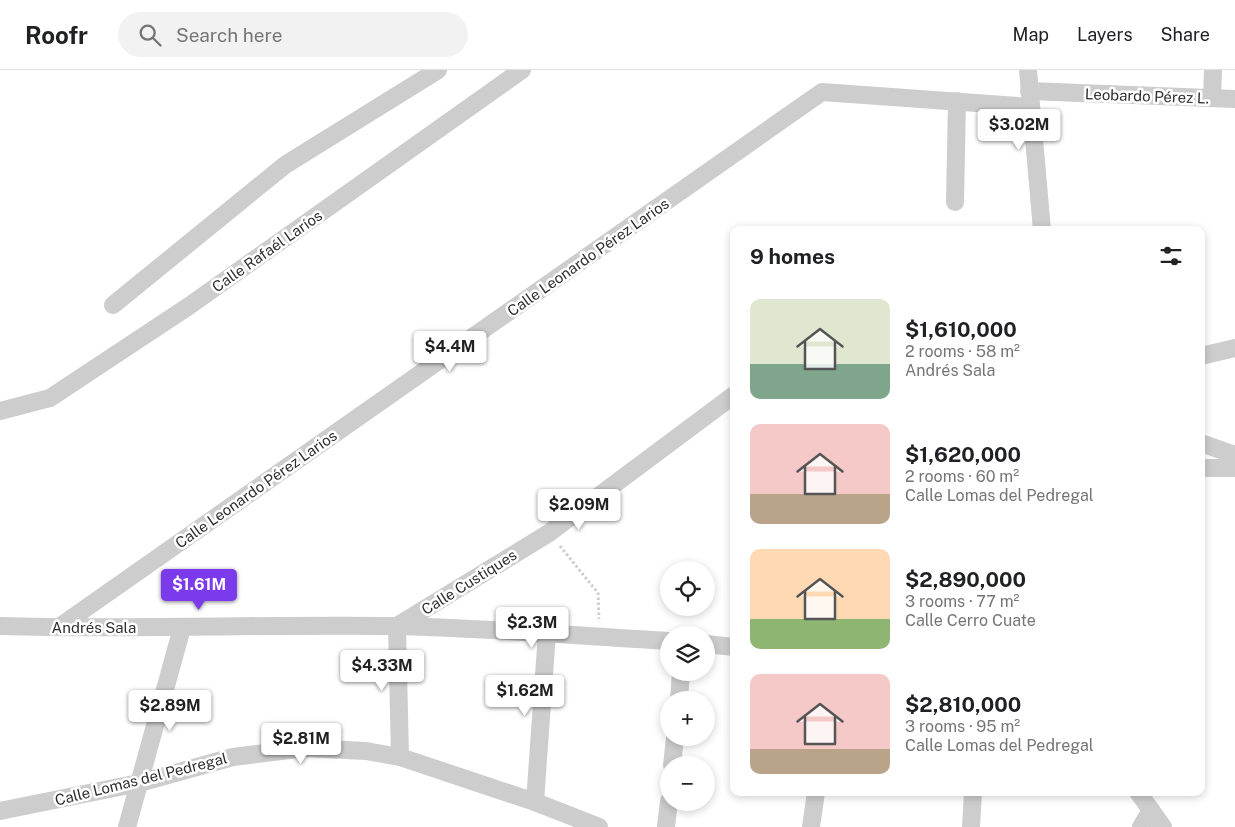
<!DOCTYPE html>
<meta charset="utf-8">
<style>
:root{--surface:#fff;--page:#f2f2f2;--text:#202124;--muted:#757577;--line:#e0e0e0;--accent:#7c3aed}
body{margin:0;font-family:"Public Sans",sans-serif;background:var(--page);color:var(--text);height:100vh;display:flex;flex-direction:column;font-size:19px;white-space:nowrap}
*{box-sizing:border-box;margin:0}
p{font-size:16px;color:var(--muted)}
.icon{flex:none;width:28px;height:28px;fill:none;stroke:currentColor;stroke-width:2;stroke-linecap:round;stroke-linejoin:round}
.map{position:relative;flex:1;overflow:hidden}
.panel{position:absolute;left:730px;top:156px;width:475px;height:570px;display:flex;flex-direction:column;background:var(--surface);border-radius:10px;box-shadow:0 2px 8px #0003}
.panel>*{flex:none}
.tools{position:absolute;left:660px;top:491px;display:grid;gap:10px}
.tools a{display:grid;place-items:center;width:55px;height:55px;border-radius:50%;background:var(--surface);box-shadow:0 2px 8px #0003;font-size:25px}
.price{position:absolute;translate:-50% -42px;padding:0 11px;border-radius:5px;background:#fff;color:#222;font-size:16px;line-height:32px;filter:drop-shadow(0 1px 2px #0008)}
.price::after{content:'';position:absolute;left:50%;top:30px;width:15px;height:11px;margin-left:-8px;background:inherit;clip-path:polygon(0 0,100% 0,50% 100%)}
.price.active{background:var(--accent);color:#fff}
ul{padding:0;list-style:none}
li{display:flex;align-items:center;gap:15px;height:125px;padding:0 20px}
li span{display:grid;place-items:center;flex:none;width:140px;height:100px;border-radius:10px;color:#555}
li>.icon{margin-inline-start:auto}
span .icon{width:60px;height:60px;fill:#fffc;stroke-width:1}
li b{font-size:21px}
h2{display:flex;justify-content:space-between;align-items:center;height:60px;padding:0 20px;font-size:21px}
header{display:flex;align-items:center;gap:30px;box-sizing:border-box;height:70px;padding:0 25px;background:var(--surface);border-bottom:1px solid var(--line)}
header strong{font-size:24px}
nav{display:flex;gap:28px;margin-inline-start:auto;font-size:18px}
.search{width:350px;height:45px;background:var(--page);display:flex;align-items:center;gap:12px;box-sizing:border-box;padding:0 18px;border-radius:28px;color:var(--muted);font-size:19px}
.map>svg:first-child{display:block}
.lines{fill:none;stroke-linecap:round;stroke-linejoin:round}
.path{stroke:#cdcdcd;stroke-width:3;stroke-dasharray:2.5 2.5;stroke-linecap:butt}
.street{stroke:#cdcdcd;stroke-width:18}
.labels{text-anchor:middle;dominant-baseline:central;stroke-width:5;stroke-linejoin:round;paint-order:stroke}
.street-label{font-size:15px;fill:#303030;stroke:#fff}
</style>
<header>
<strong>Roofr</strong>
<div class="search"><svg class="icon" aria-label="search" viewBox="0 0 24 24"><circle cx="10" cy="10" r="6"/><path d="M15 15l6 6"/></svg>Search here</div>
<nav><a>Map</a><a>Layers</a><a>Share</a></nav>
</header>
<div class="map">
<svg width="1235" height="757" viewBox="0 0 1235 757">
<rect width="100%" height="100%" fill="#fff"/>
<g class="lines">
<path class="path" d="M560,476L598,523L599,549"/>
<g class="street">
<path d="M1028,0L1042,160"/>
<path d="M1029,21L1235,29"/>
<path d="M1212,28L1213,0"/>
<path d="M955,132L957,31"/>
<path d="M113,235L285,95L438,0"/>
<path d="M1201,286L1235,278"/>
<path d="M0,341L50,328L189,236L522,0"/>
<path d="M1201,373L1235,385"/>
<path d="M1201,398H1235"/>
<path d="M0,556C132,560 265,554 397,556C488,558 578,566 669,571"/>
<path d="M397,556L549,463L734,325"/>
<path d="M397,556L400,687"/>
<path d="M59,557L822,22L1031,37"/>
<path d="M706,574L734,577"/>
<path d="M679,630L681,602"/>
<path d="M672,695L675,668"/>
<path d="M1138,722L1163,757"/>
<path d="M535,732L547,563"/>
<path d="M0,741L139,713L233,687L305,678L366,681L400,687L535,732L599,757"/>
<path d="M127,757L182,558"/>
<path d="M666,757L669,731"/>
<path d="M811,757L816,722"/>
<path d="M971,757L973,722"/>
<path d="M1141,757L1151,740"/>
</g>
</g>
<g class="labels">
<g class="street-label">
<text transform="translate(1147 26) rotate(2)">Leobardo Pérez L.</text>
<text transform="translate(267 181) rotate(-35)">Calle Rafaél Laríos</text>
<text transform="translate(588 187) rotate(-35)">Calle Leonardo Pérez Larios</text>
<text transform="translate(256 419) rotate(-35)">Calle Leonardo Pérez Larios</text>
<text transform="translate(469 512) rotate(-32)">Calle Custiques</text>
<text x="94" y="557">Andrés Sala</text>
<text transform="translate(141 709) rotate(-14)">Calle Lomas del Pedregal</text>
</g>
</g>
</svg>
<div class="tools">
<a><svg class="icon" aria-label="locate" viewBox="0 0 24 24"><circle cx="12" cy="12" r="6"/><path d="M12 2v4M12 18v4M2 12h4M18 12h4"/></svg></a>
<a><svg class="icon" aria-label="layers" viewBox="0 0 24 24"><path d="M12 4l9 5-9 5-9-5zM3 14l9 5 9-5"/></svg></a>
<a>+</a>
<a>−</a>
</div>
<b class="price" style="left:1019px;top:81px">$3.02M</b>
<b class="price" style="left:450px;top:303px">$4.4M</b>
<b class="price" style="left:579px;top:461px">$2.09M</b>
<b class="price active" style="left:199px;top:541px">$1.61M</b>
<b class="price" style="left:532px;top:579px">$2.3M</b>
<b class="price" style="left:382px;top:622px">$4.33M</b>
<b class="price" style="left:525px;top:647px">$1.62M</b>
<b class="price" style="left:170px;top:662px">$2.89M</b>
<b class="price" style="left:301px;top:695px">$2.81M</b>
<section class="panel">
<h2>9 homes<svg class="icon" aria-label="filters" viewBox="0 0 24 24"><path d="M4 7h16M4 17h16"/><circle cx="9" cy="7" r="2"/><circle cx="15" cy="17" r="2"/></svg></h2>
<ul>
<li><span style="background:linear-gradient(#dfe7d0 65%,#7fa58c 0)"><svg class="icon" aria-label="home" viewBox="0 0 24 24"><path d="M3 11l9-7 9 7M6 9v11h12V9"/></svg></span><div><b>$1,610,000</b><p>2 rooms · 58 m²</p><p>Andrés Sala</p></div></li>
<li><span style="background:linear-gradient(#f6c9c9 70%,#b9a48a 0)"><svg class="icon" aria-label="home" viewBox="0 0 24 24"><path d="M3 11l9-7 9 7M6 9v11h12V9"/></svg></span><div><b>$1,620,000</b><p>2 rooms · 60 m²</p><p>Calle Lomas del Pedregal</p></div></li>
<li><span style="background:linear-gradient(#ffd9b3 70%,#8fb573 0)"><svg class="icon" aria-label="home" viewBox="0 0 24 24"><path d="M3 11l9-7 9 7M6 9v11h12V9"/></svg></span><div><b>$2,890,000</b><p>3 rooms · 77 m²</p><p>Calle Cerro Cuate</p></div></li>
<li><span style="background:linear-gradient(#f6c9c9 75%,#b9a48a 0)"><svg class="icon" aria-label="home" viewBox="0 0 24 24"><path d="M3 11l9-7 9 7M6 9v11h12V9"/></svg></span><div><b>$2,810,000</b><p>3 rooms · 95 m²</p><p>Calle Lomas del Pedregal</p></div></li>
</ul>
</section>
</div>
